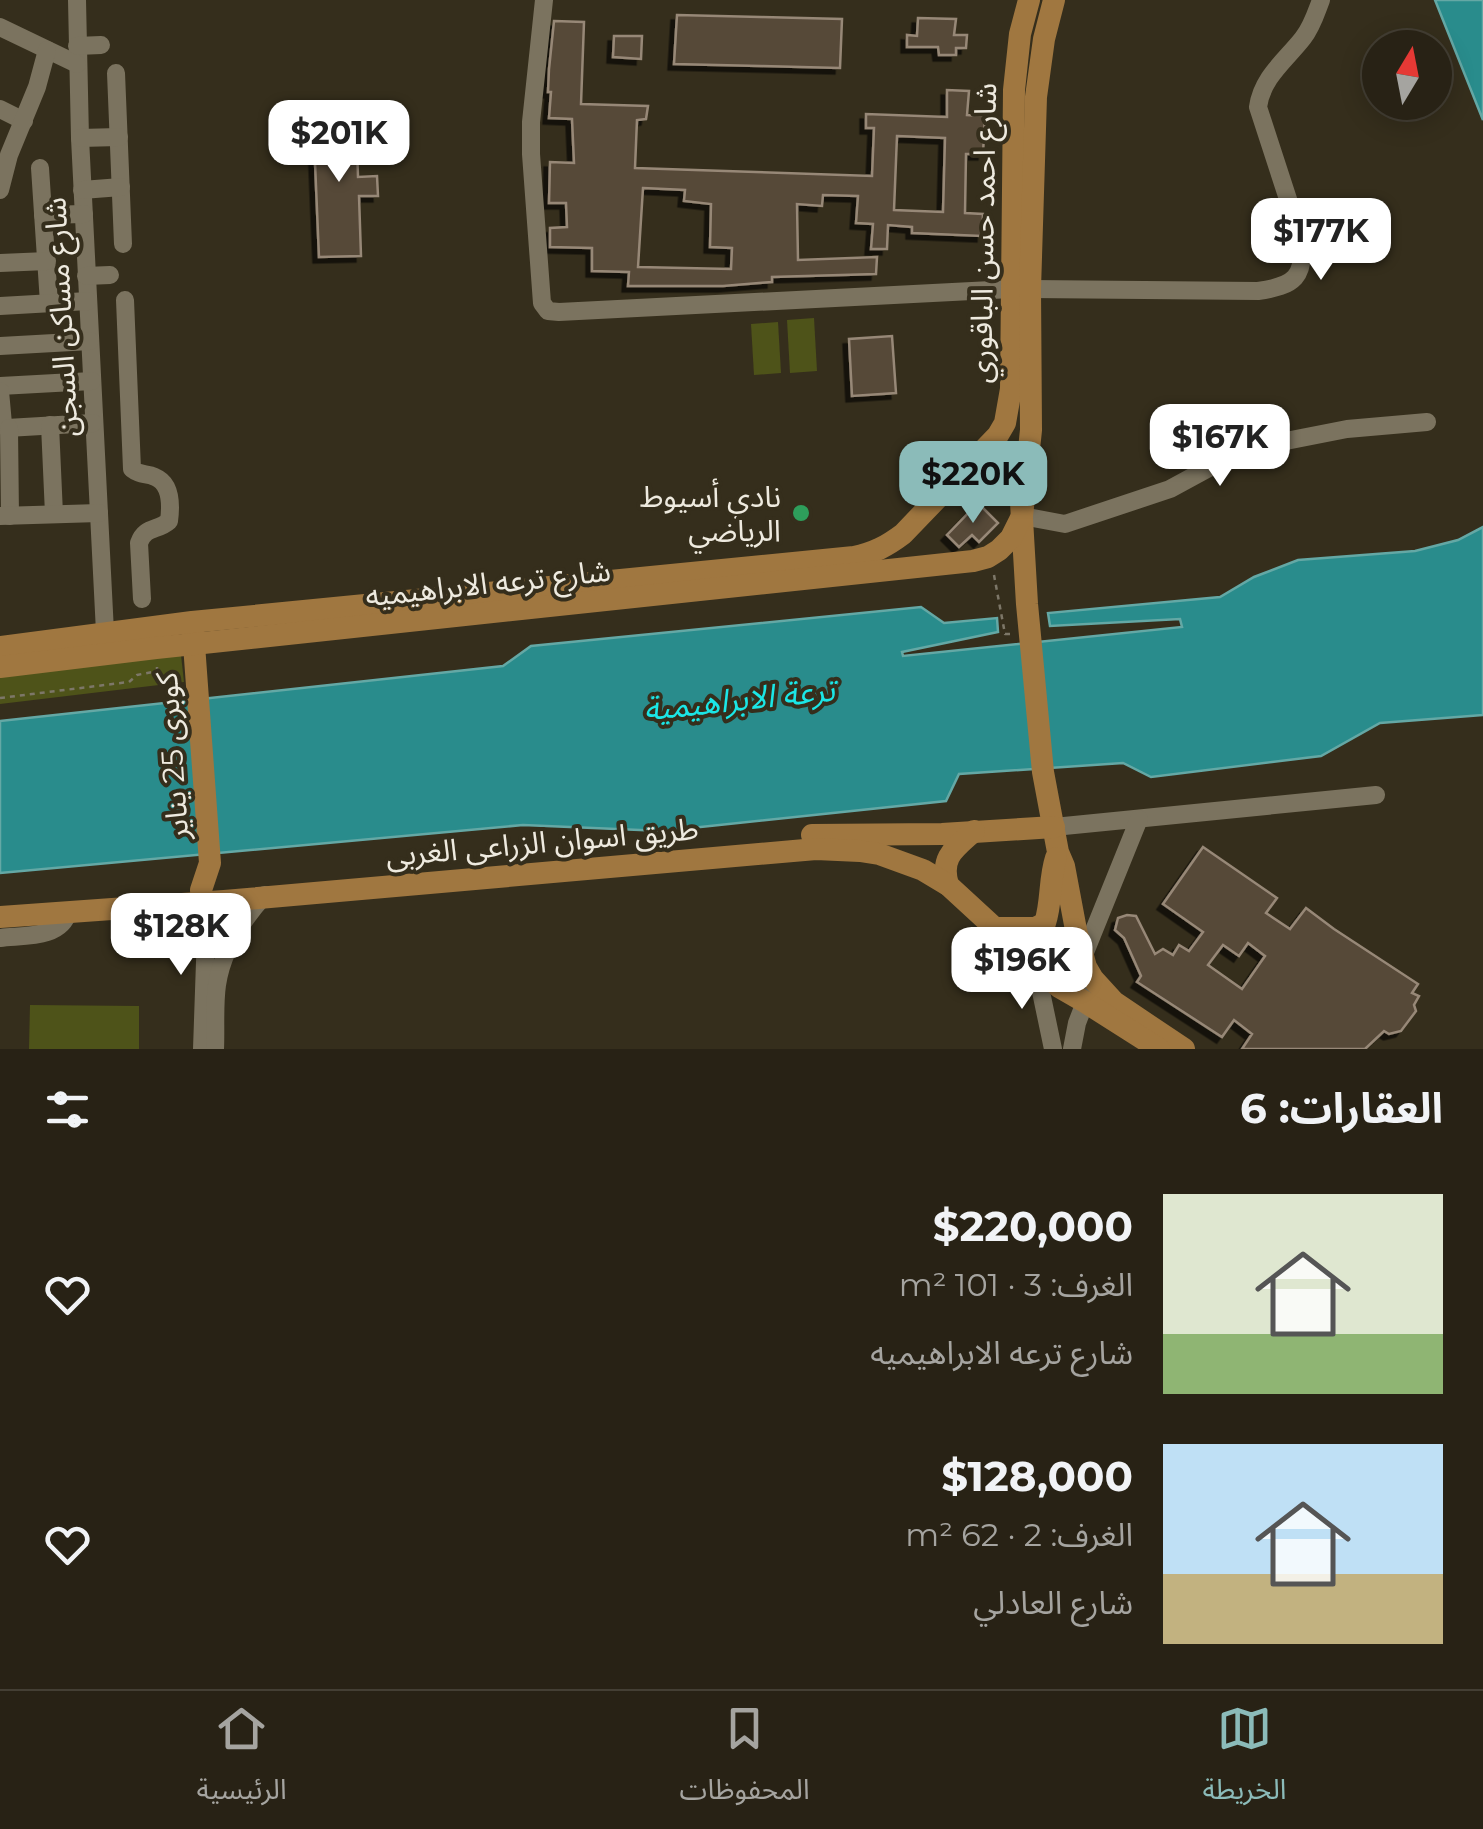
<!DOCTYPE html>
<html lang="ar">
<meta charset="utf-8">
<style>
:root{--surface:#282215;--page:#302a1e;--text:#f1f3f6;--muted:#a5a4a0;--line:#443f34;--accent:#8bbbb9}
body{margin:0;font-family:Montserrat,"Noto Sans Arabic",sans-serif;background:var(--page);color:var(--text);direction:rtl;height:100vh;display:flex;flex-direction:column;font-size:38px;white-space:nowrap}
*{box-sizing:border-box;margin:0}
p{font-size:32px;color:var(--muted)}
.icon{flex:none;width:55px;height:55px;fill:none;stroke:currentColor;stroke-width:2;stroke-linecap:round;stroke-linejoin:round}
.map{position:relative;height:1049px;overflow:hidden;direction:ltr}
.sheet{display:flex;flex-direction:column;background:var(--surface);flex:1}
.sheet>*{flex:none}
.needle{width:65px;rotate:10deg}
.tools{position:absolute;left:1362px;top:30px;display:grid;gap:20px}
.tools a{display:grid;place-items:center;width:90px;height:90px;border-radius:50%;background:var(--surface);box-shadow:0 5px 25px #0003,0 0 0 2px var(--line);font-size:50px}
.price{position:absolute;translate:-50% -85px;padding:0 22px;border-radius:20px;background:#fff;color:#222;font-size:32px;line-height:65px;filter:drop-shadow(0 2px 5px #0008)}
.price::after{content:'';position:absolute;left:50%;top:60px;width:30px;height:22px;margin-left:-15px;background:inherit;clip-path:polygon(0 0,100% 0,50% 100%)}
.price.current{background:var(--accent);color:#111}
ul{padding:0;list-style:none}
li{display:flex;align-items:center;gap:30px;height:250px;padding:0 40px}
li span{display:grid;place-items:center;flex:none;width:280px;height:200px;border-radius:0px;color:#555}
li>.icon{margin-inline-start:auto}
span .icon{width:120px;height:120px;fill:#fffc;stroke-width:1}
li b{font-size:42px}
h2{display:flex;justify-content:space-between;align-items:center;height:120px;padding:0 40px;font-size:42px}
.menu{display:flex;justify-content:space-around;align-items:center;height:140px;border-top:2px solid var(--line);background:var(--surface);font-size:28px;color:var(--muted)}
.menu a{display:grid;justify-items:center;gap:5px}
.menu .current{color:var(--accent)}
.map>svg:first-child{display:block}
.green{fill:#4e5319}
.water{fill:#298c8c;stroke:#64a8a5;stroke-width:2.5}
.building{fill:#564839;stroke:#978877;stroke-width:2.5;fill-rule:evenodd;filter:url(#shadow)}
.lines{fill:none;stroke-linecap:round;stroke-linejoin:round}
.path{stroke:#7d7768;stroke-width:2.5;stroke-dasharray:5 5;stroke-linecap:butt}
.minor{stroke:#7b735f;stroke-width:18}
.major{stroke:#a07740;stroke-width:22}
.leisure-dot{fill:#2e9e5b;stroke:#352e1c;stroke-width:4}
.labels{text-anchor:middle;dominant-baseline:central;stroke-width:8;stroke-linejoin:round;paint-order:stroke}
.street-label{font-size:30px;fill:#eeeadf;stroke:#352e1c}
.poi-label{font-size:30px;fill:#eeeadf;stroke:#352e1c;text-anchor:end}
.water-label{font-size:32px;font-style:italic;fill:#1be6e6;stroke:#352e1c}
</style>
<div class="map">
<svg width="1483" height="1049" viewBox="0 0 1483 1049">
<defs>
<filter id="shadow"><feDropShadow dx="-5.5" dy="5.5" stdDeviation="0" flood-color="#0009"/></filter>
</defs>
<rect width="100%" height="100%" fill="#352e1c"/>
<g class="green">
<path d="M814,318L817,371L790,373L787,320Z"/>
<path d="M778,322L781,373L754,375L751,324Z"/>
<path d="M181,655L184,682L0,704V677Z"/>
<path d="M30,1005L139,1006V1049H29Z"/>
</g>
<g class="water">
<path d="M1435,0H1483V120Z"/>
<path d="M1483,527V715L1380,723L1321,756L1151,777L1123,763L959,774L946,801L663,831L523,825L0,873V721L503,666L531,646L921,607L944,623L997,618L998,632L902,652L903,656L1182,627L1180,619L1050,626L1048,613L1220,597L1254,577L1298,560L1415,551L1458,540Z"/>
</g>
<g class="building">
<path d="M677,15L842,19L840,68L674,64Z"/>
<path d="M918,18L956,19L954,35H967L966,48H956V55H939L938,47H907V35L917,36Z"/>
<path d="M554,21L584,22L581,104L648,106L646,119L637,120L635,168L872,176L874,128H866V114L947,117V90L969,91L967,115L985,116L983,154H966L965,213L983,214L982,236L912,233V227L888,225L887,249H871L873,224L856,223L858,196L823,195L822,206L797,204L798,260L877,257L876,274L772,277V282L723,286H628L629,272L592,271V248L550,247V228L567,227L566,203H549L550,162L574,163L572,119L549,118L551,92H548L549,69ZM897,136L945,138L943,212L894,210ZM643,188L685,190L684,201L711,204L710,247L732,248L731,269L638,267Z"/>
<path d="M614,36H642L641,59L613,57Z"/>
<path d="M356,113L358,177L377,176L378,196H359L361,256L319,257L313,115Z"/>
<path d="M892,336L896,393L852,396L849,339Z"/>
<path d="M978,503L998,523L979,542L972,535L959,547L947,535Z"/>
<path d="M1203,847L1277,898L1266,913L1290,929L1306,908L1334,929L1418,984L1412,993L1419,996L1414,1005L1416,1011L1401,1031L1389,1034L1384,1031L1365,1049H1242L1252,1034L1234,1020L1222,1037L1137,982L1141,976L1124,938L1115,930L1118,918L1127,915L1136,916L1155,954L1163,949L1173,955L1179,945L1189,951L1203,932L1163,904ZM1248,943L1265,956L1242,989L1208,965L1223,945L1239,956Z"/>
</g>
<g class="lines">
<g class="path">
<path d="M994,575L1005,634H1012"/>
<path d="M0,698L129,682L137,675L157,671V664"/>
</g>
<g class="minor">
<path d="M77,0L80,138L105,632"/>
<path d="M544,0L531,122V154L542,303L548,311L559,312L1011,289"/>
<path d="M0,27L77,64"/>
<path d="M77,46L101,45"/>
<path d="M116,73L123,244"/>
<path d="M0,109L24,121"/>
<path d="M80,138L119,137"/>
<path d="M40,168L49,303"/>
<path d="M0,190L9,155L37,87L47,50"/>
<path d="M82,190L121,187"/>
<path d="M43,215L84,214"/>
<path d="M0,263L47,261"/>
<path d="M86,276L110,275"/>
<path d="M1030,289L1258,291C1294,286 1306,277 1301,239L1258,107C1262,77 1286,60 1303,38C1312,27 1316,13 1321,0"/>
<path d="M125,300L132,469C141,476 146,473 155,477C172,484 171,506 169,521C158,531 145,526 139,543L142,599"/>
<path d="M0,306L88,301"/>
<path d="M0,346L90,341"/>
<path d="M0,386L92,381"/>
<path d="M0,391L3,424L7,428L93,423"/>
<path d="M50,425L54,514"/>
<path d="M9,428L10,516"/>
<path d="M0,516L99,513"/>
<path d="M1022,516L1065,524L1170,489L1216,464L1260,446L1347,429L1427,422"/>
<path d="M1054,827L1376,795"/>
<path d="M202,902L206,933L202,1049"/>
<path d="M0,938C23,935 61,939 68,912"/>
<path d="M1084,955L1139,819"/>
<path d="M1036,968L1053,1049"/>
<path d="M215,1049C216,1028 214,1006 217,985C222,951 242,920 265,895"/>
<path d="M1072,1049L1077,1023L1089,992"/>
</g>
<g class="major">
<path d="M951,493C978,478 1004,465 1021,502L1027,604L1043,772L1058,852L1064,866L1076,930L1086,967L1093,979L1114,1002L1184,1049"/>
<path d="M193,631L210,863L201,890L202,902"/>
<path d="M0,647L192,622L854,557C874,553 887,546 903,534L998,435L1005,423L1011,389L1014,90L1020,34L1029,0"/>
<path d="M0,667L156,648L973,561L988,557L999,550L1011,538L1022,516L1031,430L1030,289L1036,97L1044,39L1054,0"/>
<path d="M812,835L942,834L1054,827"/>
<path d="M948,885C940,857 954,849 974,831"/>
<path d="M0,917L224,901L816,849L860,851L879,854L923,870L948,885L1059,987L1085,1002L1159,1049"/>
<path d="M996,928H1035L1045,923C1052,902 1049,879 1056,858"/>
</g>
</g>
<circle class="leisure-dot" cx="801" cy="513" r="10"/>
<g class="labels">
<g class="street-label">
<text transform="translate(983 233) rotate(-89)">شارع احمد حسن الباقوري</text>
<text transform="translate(61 317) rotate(-93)">شارع مساكن السجن</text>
<text transform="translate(488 583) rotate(-6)">شارع ترعه الابراهيميه</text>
<text transform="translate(172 756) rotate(-94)">كوبرى 25 يناير</text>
<text transform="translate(542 842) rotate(-5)">طريق اسوان الزراعى الغربى</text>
</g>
<g class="poi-label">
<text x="781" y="496">نادي أسيوط<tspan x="781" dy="34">الرياضي</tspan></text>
</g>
<g class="water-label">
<text transform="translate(739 699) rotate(-6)">ترعة الابراهيمية</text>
</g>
</g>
</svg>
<div class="tools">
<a><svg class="needle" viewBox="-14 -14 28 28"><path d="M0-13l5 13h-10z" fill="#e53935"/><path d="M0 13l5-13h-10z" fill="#a5a4a0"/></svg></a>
</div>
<b class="price" style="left:339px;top:185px">$201K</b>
<b class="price" style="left:1321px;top:283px">$177K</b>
<b class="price" style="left:1220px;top:489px">$167K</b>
<b class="price current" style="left:973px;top:526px">$220K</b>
<b class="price" style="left:181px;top:978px">$128K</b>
<b class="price" style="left:1022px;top:1012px">$196K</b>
</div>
<section class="sheet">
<h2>العقارات: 6<svg class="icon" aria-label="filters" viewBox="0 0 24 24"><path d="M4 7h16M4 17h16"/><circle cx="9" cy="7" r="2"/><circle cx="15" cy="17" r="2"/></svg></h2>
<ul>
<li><span style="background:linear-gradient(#dfe7d0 70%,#8fb573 0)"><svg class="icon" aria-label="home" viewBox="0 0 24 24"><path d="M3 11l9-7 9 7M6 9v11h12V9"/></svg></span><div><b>$220,000</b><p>الغرف: 3 · 101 m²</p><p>شارع ترعه الابراهيميه</p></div><svg class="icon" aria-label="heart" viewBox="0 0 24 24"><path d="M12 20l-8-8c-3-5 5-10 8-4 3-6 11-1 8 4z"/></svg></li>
<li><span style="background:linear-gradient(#bfe0f5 65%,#c2b280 0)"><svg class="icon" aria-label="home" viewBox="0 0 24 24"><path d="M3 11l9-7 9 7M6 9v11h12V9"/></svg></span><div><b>$128,000</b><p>الغرف: 2 · 62 m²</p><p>شارع العادلي</p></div><svg class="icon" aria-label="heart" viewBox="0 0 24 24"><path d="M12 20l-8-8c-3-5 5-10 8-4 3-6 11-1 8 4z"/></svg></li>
</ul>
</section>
<nav class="menu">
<a class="current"><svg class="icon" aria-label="map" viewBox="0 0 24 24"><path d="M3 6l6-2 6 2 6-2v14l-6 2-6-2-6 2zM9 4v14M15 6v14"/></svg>الخريطة</a>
<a><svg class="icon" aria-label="saved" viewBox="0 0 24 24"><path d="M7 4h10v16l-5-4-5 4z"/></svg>المحفوظات</a>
<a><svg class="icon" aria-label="home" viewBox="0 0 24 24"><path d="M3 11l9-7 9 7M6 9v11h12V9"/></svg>الرئيسية</a>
</nav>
